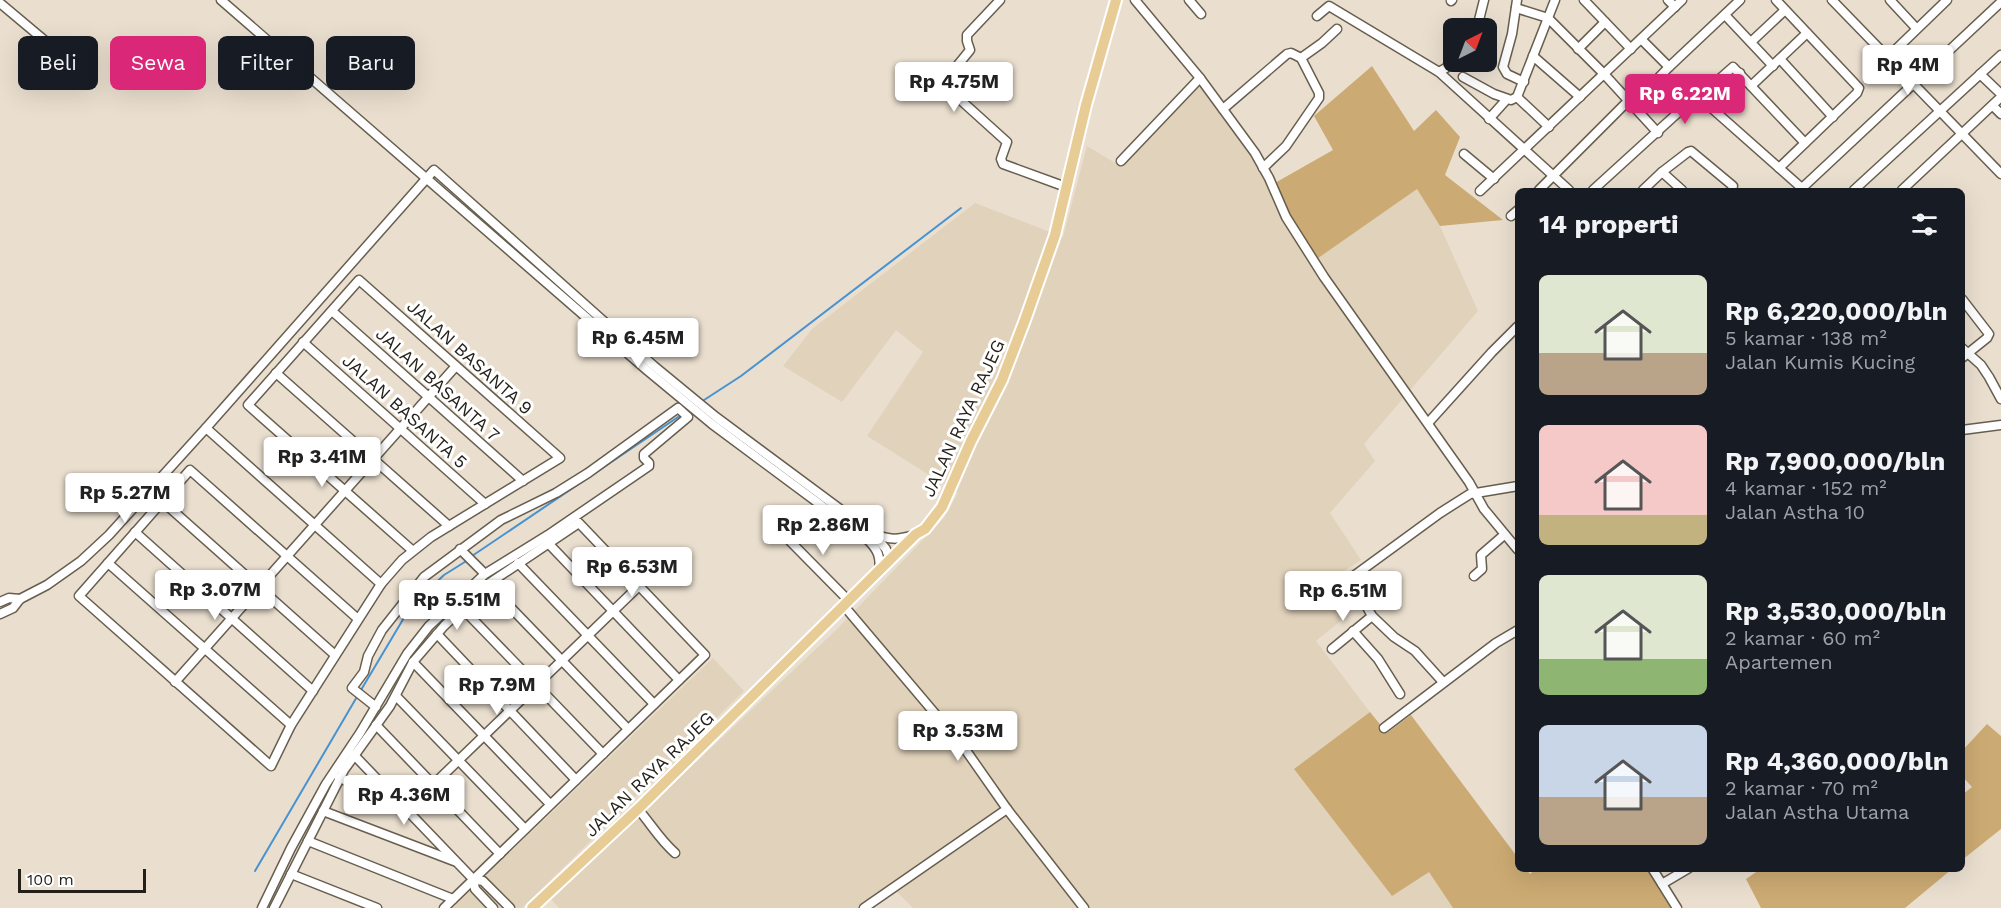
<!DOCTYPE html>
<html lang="id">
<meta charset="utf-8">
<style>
:root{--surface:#171b24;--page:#20242c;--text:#f1f3f6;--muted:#9ea1a6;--accent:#db2777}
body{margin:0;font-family:"Work Sans",sans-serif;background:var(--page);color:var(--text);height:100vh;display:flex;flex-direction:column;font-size:22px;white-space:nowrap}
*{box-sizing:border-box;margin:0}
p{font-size:20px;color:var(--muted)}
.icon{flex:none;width:33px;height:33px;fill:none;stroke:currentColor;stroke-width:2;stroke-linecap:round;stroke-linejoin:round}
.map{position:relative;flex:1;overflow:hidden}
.side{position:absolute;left:1515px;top:188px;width:450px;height:684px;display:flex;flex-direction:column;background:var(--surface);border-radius:9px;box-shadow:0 6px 24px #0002}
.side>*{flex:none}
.guide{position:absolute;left:18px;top:36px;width:570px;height:54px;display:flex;gap:12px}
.needle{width:39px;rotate:42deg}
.buttons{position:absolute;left:1443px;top:18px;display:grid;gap:12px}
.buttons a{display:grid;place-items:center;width:54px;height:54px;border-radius:9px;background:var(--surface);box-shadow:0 6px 24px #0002;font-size:30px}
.scale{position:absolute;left:18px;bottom:15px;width:128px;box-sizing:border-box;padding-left:6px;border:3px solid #231f19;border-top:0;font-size:16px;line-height:21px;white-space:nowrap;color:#231f19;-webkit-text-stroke:4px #fff;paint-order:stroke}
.price{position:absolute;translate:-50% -51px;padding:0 14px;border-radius:6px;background:#fff;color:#222;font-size:20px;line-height:39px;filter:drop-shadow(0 2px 3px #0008)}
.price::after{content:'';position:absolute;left:50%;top:36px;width:18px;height:14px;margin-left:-9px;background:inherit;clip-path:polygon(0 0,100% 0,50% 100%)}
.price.active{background:var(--accent);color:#fff}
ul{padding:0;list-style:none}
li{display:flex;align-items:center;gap:18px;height:150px;padding:0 24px}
li span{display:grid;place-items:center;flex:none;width:168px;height:120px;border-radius:9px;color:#555}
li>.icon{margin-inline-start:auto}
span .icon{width:72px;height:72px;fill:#fffc;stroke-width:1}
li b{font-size:26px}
h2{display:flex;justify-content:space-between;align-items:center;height:72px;padding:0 24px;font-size:26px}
.chip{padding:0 21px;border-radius:9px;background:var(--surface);box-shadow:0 6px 24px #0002;font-size:21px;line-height:54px}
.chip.active{background:var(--accent);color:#fff}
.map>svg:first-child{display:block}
.built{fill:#e1d2bb}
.green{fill:#ccaa73}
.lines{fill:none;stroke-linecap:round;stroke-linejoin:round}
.stream{stroke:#4793d0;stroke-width:2}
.minor-casing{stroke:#675e4f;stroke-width:11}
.major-casing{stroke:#fff;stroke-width:14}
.minor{stroke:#fff;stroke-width:8}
.major{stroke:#e8cc96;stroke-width:10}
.labels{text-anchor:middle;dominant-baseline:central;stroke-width:6;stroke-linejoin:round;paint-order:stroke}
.street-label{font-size:18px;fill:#231f19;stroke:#fff}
</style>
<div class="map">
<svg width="2001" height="908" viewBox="0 0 2001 908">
<rect width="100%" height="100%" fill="#eadfcf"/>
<g class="built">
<path d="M1195,79L1241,131L1275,202L1417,189L1440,226L1478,311L1364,444L1375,461L1330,513L1361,560L1322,585L1344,618L1316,641L1370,712L1294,769L1393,895L1429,871L1453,908H913L896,891L872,908H559L551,899L836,630L944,518L958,493L867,436L923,352L896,330L842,402L783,366L812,329L975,203L1063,237L1087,146L1117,164Z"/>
<path d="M713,658L744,691L522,908H452Z"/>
</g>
<g class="green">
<path d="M1372,66L1414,131L1436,110L1460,137L1445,175L1503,220L1440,226L1417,189L1311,263L1268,187L1333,150L1314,116Z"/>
<path d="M1370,712L1387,733L1411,715L1518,858V868L1526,869L1530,874L1537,868L1648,869L1674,908H1453L1429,872L1392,896L1294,769Z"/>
<path d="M1987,724L2001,736V829L1962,860V795L1972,787L1962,776V751Z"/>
<path d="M1762,868H1952V869L1905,908H1761L1746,879Z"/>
</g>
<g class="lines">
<g class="stream">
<path d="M701,402L741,376L961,208"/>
<path d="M472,556L681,415"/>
<path d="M361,690L411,606L444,575L468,560"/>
<path d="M255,871L358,695"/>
</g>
<g class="minor-casing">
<g id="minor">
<path d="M221,0L648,371L712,424L868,540C878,550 881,557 879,571"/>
<path d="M1000,0L967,35V41L970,50L944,82L945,86L1007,142L1001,159L1003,164L1066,187"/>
<path d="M1135,0L1200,78L1255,153L1269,178L1286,217L1324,277L1469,482L1484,509L1518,550"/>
<path d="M1189,0L1201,14"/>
<path d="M1517,0L1512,34L1503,67L1507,74L1524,82"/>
<path d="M1584,0L1631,49"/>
<path d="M1668,0L1675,7"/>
<path d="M1776,0L1859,88L1857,93L1779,168"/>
<path d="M1832,0L2001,174"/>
<path d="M1890,0L1916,28"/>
<path d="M1451,1L1452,0"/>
<path d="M0,3L62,55L81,75"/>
<path d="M1516,8L1548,18L1604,74L1658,133"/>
<path d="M1725,15L1773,66"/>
<path d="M1317,16L1329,6L1439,72L1569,190"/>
<path d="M1477,28L1484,0"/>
<path d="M1641,39L1669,67"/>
<path d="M1751,42L1785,10"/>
<path d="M1578,49L1605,22"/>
<path d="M1533,56L1580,97"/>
<path d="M1888,57L1947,0"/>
<path d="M1301,58L1322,43L1337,29"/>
<path d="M1780,59L1833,117"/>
<path d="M1439,72L1456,62"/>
<path d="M1980,74L2001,94"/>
<path d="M1463,77L1494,94L1511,100L1517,97L1555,0"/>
<path d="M1751,86L1807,33"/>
<path d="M1517,97L1549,127"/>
<path d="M1699,97L1804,190"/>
<path d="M1709,104L1740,73"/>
<path d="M1632,105L1669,67L1740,0"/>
<path d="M1993,106L2001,114"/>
<path d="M1223,109L1287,54L1291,53L1301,58L1319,93V98L1286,146L1263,168"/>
<path d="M1489,119L1507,99"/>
<path d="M1464,154L1494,179"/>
<path d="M1121,161L1200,78"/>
<path d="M1662,172L1682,190"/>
<path d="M1539,190L1628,101"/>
<path d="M1593,190L1682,109L1699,97L1733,67L1805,143"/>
<path d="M1643,190L1662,172L1688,152L1691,151L1733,186L1732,190"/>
<path d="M1800,190L2001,2"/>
<path d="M1854,190L2001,55"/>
<path d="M1902,190L2001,97"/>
<path d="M1480,191L1682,0"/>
<path d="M1511,216L1518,210"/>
<path d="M1962,299L1989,334L1987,338L1962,358"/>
<path d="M332,311L523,481"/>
<path d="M303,342L485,504"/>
<path d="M1962,348L1981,365L1989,377L2001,399"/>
<path d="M276,373L449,526"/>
<path d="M1428,423L1492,352L1518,326"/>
<path d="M206,428L381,584"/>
<path d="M1962,430L2001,425"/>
<path d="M162,501L335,655"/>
<path d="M779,530L849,601"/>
<path d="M135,532L313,691"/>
<path d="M874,534C890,540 897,540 914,535"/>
<path d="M548,543L679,680"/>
<path d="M460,549L485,574"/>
<path d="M108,563L291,725"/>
<path d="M518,563L654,704"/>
<path d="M1474,576L1482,569L1481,555L1504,535"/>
<path d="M488,584L628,729"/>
<path d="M0,602L9,598L20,599"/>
<path d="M844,606L965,749L1007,809L1084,908"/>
<path d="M462,608L603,754"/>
<path d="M0,614L13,608L20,599L47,585L81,561L109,535L206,428L434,170L654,366L716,417L871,532L886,549L890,561"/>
<path d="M358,619L190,470L79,596L271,766L291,725L381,584L402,560L431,537L560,458L359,280L248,405L413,551"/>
<path d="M1353,631L1378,659L1400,694"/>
<path d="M437,634L576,780"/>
<path d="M1332,649L1372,616"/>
<path d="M413,662L550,804"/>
<path d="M175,682L456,366"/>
<path d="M1443,682L1415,651L1394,637L1372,616L1351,578L1440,513L1470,494L1518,486"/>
<path d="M396,696L525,829"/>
<path d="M376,725L500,854"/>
<path d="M1384,728L1496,643L1518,630"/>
<path d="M354,755L473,879"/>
<path d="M339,778L395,799"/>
<path d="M638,809C651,824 660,840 675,853"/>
<path d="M407,810L639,586"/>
<path d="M323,811L454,861"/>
<path d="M308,841L453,899"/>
<path d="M1652,868L1677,908"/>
<path d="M291,874L377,908"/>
<path d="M473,879L483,881L510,908"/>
<path d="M473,879L475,889L493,908"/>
<path d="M1662,884L1689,868"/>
<path d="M262,908L291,848L326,784L360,733L407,654L429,626L485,574L548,535L649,466V463L644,458V454L688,417L678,408L588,473L556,493L501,520L424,577L382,630L368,656L364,672L352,688L376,707"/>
<path d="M274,908L344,770L390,706L413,662L444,626L488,584L579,523L705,655L444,908"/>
<path d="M864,908L1007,809"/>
</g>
</g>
<g class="major-casing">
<path id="major" d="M532,908L638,809L916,534L925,529L942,507L971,441L1002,380L1025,320L1055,235L1086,105L1116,0"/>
</g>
<use href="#minor" class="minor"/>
<use href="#major" class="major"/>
</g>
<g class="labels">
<g class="street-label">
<text transform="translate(470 357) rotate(42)">JALAN BASANTA 9</text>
<text transform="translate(438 384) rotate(42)">JALAN BASANTA 7</text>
<text transform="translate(405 411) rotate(42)">JALAN BASANTA 5</text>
<text transform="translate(963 418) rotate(-65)">JALAN RAYA RAJEG</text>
<text transform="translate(649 774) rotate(-44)">JALAN RAYA RAJEG</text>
</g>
</g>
</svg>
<div class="buttons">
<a><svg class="needle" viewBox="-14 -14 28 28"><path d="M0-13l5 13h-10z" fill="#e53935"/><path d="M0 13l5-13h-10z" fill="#9ea1a6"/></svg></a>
</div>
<div class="scale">100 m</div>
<b class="price" style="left:1908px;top:96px">Rp 4M</b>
<b class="price" style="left:954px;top:113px">Rp 4.75M</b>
<b class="price active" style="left:1685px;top:125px">Rp 6.22M</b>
<b class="price" style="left:638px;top:369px">Rp 6.45M</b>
<b class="price" style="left:322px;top:488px">Rp 3.41M</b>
<b class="price" style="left:125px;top:524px">Rp 5.27M</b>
<b class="price" style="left:823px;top:556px">Rp 2.86M</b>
<b class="price" style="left:632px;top:598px">Rp 6.53M</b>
<b class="price" style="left:215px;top:621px">Rp 3.07M</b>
<b class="price" style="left:1343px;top:622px">Rp 6.51M</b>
<b class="price" style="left:457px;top:631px">Rp 5.51M</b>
<b class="price" style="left:497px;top:716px">Rp 7.9M</b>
<b class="price" style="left:958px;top:762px">Rp 3.53M</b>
<b class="price" style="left:404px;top:826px">Rp 4.36M</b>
<div class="guide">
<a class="chip">Beli</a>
<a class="chip active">Sewa</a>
<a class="chip">Filter</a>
<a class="chip">Baru</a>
</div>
<section class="side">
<h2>14 properti<svg class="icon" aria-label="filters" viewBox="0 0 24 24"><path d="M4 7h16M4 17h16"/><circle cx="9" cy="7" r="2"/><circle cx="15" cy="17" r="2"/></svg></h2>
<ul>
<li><span style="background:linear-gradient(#dfe7d0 65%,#b9a48a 0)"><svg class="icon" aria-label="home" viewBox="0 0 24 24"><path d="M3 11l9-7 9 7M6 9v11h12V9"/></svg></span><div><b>Rp 6,220,000/bln</b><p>5 kamar · 138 m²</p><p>Jalan Kumis Kucing</p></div></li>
<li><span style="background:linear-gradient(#f6c9c9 75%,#c2b280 0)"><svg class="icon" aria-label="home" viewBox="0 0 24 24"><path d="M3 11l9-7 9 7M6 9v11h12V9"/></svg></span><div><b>Rp 7,900,000/bln</b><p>4 kamar · 152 m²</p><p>Jalan Astha 10</p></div></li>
<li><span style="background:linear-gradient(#dfe7d0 70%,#8fb573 0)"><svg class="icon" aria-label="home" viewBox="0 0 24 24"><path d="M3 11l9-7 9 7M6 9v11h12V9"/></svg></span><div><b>Rp 3,530,000/bln</b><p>2 kamar · 60 m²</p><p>Apartemen</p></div></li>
<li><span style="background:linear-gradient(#c9d6e8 60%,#b9a48a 0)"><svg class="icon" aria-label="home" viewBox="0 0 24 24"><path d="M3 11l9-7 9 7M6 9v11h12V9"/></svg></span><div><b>Rp 4,360,000/bln</b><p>2 kamar · 70 m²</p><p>Jalan Astha Utama</p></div></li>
</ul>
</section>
</div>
